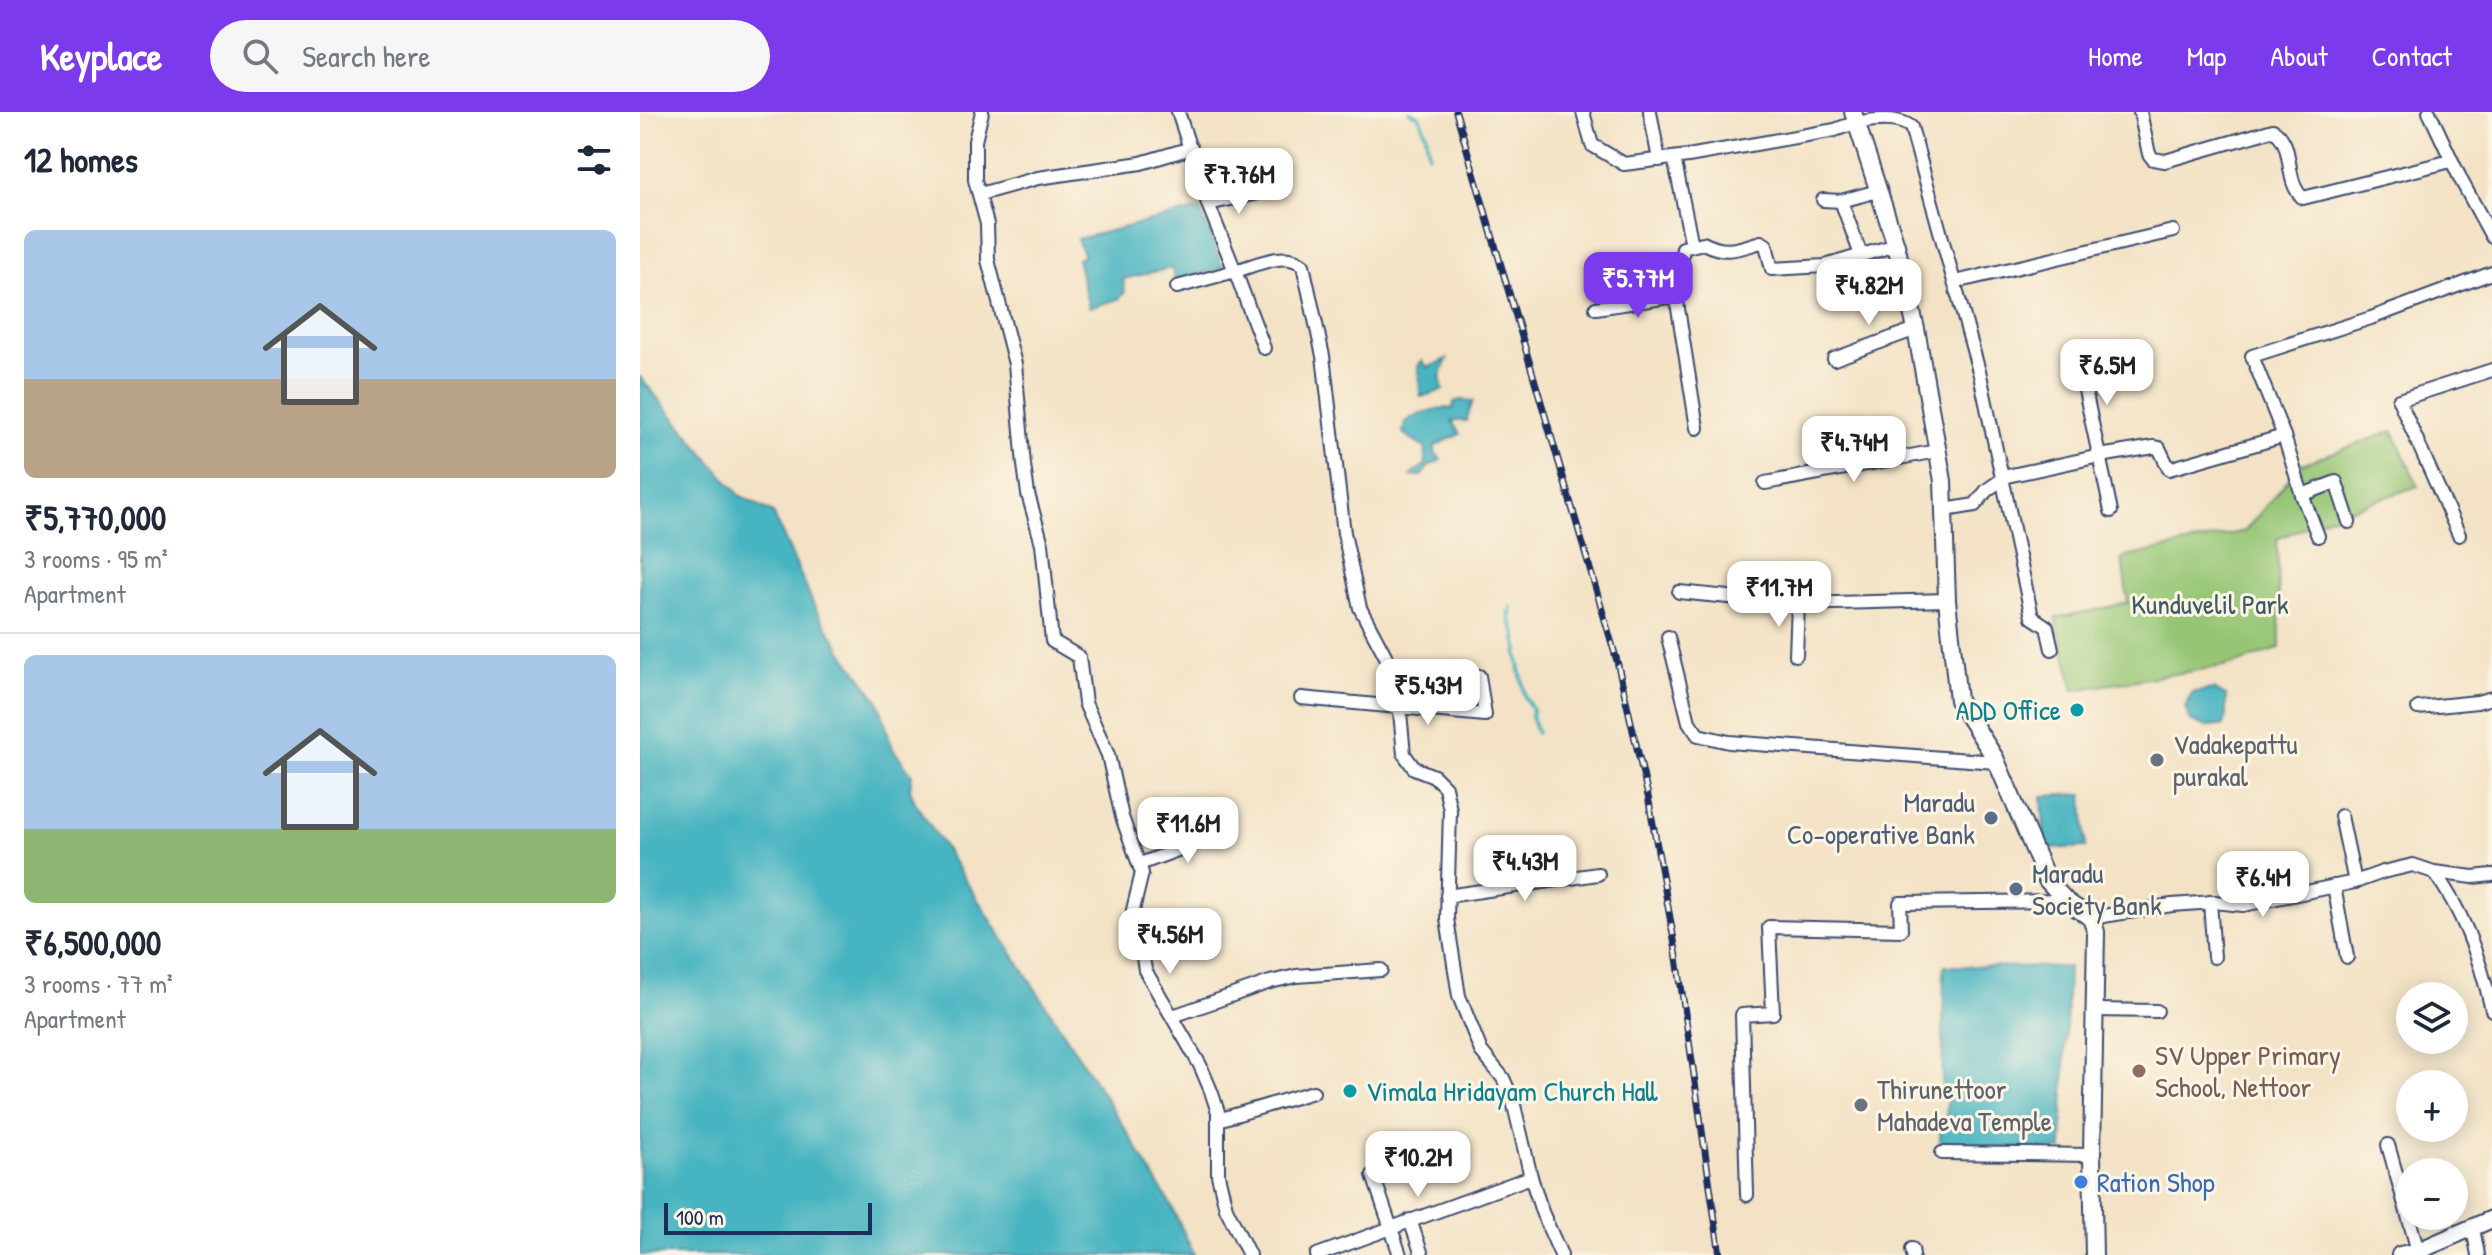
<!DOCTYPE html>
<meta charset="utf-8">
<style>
:root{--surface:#fff;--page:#f6f6f7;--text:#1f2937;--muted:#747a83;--line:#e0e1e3;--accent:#7c3aed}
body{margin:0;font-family:"Patrick Hand",sans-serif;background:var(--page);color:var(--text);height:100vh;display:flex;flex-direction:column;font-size:30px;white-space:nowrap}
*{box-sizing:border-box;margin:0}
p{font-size:26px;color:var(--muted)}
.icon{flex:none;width:44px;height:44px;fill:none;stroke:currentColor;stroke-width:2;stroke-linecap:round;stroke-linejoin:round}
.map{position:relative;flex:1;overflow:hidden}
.sheet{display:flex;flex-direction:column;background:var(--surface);width:640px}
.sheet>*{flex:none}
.controls{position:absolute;left:1756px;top:870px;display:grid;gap:16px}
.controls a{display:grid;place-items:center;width:72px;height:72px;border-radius:50%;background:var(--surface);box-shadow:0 4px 20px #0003;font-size:40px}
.scale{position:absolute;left:24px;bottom:20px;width:208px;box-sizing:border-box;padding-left:8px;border:4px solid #1b2f5e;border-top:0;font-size:22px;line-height:28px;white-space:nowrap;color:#1b2f5e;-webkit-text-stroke:6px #fcf5e5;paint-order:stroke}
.price{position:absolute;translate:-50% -68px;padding:0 18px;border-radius:16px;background:#fff;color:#222;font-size:26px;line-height:52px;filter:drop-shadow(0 2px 4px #0008)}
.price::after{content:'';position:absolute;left:50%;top:48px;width:24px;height:18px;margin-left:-12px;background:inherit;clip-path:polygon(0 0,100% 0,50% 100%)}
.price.active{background:var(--accent);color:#fff}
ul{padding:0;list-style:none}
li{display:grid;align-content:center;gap:16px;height:424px;padding:0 24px}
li+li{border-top:2px solid var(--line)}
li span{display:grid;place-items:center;height:248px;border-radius:12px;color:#555}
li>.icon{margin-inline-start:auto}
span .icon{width:144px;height:144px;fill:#fffc;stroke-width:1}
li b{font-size:34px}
h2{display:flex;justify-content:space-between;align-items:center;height:96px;padding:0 24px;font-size:34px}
header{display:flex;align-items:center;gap:48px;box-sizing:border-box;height:112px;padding:0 40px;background:var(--accent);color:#fff}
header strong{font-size:38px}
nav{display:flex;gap:44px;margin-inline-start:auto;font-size:28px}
.search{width:560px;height:72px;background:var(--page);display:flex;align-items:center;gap:20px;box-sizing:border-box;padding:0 28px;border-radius:44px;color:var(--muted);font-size:30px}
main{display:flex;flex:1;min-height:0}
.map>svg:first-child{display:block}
.green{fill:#96c675;stroke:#587a6a;stroke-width:2}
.water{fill:#46b4c1;stroke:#307290;stroke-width:2}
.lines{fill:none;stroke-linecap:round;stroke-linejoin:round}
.stream{stroke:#46b4c1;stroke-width:4}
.street-casing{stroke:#3b4a6d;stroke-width:16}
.secondary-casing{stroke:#3b4a6d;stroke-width:20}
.street{stroke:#fff;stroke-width:12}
.secondary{stroke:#fff;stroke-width:16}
.rail-casing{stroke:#1b2f5e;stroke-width:7}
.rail{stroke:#fcf5e5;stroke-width:4;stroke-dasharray:12;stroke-linecap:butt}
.culture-dot{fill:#0f9aa8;stroke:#fcf5e5;stroke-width:3}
.worship-dot{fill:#6b7280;stroke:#fcf5e5;stroke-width:3}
.service-dot{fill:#5c6f8a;stroke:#fcf5e5;stroke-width:3}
.education-dot{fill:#8d6e63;stroke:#fcf5e5;stroke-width:3}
.shop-dot{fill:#3f7fe0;stroke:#fcf5e5;stroke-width:3}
.labels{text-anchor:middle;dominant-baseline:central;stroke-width:6;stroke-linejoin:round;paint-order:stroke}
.park-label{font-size:28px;fill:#405c65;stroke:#fcf5e5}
.culture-label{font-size:28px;fill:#0d838f;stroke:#fcf5e5;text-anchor:end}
.worship-label{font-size:28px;fill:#5b616d;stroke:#fcf5e5;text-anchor:start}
.service-label{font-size:28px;fill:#4e5e75;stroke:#fcf5e5;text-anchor:end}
.education-label{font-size:28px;fill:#785e54;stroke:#fcf5e5;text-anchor:start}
.shop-label{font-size:28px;fill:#366cbe;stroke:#fcf5e5;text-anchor:start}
</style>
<header>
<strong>Keyplace</strong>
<div class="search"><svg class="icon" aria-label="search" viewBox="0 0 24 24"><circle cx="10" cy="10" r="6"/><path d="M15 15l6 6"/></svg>Search here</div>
<nav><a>Home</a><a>Map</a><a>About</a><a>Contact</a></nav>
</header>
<main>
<section class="sheet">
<h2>12 homes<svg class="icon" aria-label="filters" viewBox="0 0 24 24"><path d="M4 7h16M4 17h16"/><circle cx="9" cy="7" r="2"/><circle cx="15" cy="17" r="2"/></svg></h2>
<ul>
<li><span style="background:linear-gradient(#a9c7e8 60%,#b9a48a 0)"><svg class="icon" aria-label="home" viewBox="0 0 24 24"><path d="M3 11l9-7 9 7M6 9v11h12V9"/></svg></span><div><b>₹5,770,000</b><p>3 rooms · 95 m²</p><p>Apartment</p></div></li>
<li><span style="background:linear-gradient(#a9c7e8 70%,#8fb573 0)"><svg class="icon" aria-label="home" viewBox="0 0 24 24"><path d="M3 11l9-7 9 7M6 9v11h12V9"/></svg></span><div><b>₹6,500,000</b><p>3 rooms · 77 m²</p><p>Apartment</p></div></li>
</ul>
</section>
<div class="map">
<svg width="1852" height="1143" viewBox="0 0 1852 1143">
<rect width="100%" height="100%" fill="#fcf5e5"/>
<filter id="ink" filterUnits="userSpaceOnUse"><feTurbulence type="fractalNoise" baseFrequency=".0125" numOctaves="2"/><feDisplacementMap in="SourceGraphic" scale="16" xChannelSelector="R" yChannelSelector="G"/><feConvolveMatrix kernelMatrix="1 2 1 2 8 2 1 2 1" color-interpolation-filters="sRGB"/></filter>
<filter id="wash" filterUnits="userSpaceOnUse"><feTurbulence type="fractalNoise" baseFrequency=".006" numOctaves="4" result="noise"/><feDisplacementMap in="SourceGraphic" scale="32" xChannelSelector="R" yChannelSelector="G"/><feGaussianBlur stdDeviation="1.8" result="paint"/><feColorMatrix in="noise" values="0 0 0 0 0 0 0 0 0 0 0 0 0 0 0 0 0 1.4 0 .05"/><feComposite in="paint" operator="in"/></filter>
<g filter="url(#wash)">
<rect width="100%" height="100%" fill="#f3e2c5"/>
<path class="green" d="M1753,319L1778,374L1683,407L1637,427L1640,536L1596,552L1434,578L1416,506L1488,491L1482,446L1605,419L1661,352Z"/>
<g class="water">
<path d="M560,97L583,156L536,169L531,156L483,167L485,180L479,187L449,196L437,147L444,144L437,127Z"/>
<path d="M807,247L800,265L803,278L781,285L778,254L782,248L787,256Z"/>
<path d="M0,265L99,383L133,401L176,498L207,546L238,588L253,637L272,662L270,677L275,690L481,1010L532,1095L554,1143H0Z"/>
<path d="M821,288L833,289L826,309H812L820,322L795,334V341L801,348L789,354L782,364H771L773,361L785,353L786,337L763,321L765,310C776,302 799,294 813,297L814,290Z"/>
<path d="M1573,577L1586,584V603L1583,614H1565L1550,609L1545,595L1552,581Z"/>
<path d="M1443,682L1446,735L1405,737L1402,684Z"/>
<path d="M1627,750L1632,765L1627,777L1615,782C1604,767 1613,757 1627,750Z"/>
<path d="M1304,854L1428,855L1422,1038L1300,1034V1016L1306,1015L1307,985H1302Z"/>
</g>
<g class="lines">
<g class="stream">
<path d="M770,0L779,4L786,22L789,43"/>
<path d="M871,495C868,507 871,509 875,520C877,526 876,532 879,538L877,541L885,585L892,598L891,605L897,621"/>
</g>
</g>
</g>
<g filter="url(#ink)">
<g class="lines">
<g class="street-casing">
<g id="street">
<path d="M342,0L335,29V68L347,112L348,148L375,252L384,353L388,382L402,432L412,529L439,545L445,591L468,643L482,705L502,761L493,798L498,814L505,858L560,953L571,979L578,1000V1063L586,1096L609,1143"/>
<path d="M538,0L568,92L595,159C616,153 645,138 663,153L683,244L704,421L720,496L746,545L759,590L764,642L774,656L794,664L805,675L810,698L807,807L819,884L841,939L863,966L873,989L891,1065L902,1100L921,1143"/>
<path d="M943,0L952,33L984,52L1048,44L1195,18C1214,10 1253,1 1271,15L1340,263L1392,505L1407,515L1412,537"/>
<path d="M1010,0L1019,48"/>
<path d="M1500,0L1509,42L1513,47L1525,49L1633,18C1656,32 1643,69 1663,86L1811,49"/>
<path d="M1789,0L1821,68L1852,125"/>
<path d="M1034,46L1052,133"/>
<path d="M340,82L398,66L501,51L551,36"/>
<path d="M1183,88L1201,89L1221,143"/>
<path d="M1201,89L1238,79"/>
<path d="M568,92L623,80"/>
<path d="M1315,170L1533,119"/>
<path d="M537,175L595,159L624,236"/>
<path d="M956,196L1036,184"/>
<path d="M1194,247L1276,217"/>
<path d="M1440,255L1471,399"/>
<path d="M1057,316L1036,184L1043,136L1063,131C1087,143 1096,137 1121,130L1126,133L1132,157L1185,154L1256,133"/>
<path d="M1644,324L1662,383L1678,424"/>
<path d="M1125,371L1297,339"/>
<path d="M1662,383L1696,370L1709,410"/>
<path d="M1305,398L1335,393L1347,378L1367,364L1460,344L1514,335L1519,336L1529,357L1644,324L1612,244L1731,206L1852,161"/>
<path d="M1819,423L1759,288L1852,258"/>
<path d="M1039,480L1158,492L1307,488"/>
<path d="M1028,525L1049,610L1058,623L1089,630L1356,650"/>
<path d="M1156,543L1158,492"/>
<path d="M661,586L845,603L839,564"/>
<path d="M1778,596L1837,590L1852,586"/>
<path d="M1701,704L1715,770"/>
<path d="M500,752L583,721"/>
<path d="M1794,760C1823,799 1841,850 1852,898"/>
<path d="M1694,774L1707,845"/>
<path d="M807,784L958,762"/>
<path d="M1570,790L1574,845"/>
<path d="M1451,806L1532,793L1574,790L1603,793L1715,770L1743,760L1773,753L1794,760L1833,765L1852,763"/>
<path d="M1455,898L1517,899"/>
<path d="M533,904L630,870L656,864L741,858"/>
<path d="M578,1008L673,980"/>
<path d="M1748,1033L1778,1139"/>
<path d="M1302,1041L1452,1043"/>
<path d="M733,1063L760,1143"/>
<path d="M1107,1083L1102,903L1133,901L1129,815L1261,818L1260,791L1426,789"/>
<path d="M770,1108L782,1143"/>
<path d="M1833,1116L1838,1143"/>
<path d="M1272,1137L1273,1143"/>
<path d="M677,1143L891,1065"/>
</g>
</g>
<g class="secondary-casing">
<g id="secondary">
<path d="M1213,0L1256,133L1276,217L1303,369L1307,488L1318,588L1355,646L1407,768L1426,789L1451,806L1456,820L1452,1043L1454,1143"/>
<path d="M1760,1143L1778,1139L1852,1107"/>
</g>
</g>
<use href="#street" class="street"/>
<use href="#secondary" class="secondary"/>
<g class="rail-casing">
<path id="rail" d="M816,0L977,549L1008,684L1036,839L1080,1143"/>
</g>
<use href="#rail" class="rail"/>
</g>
</g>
<g class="culture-dot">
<circle cx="1437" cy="598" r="8"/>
<circle cx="710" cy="979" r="8"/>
</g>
<g class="worship-dot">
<circle cx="1517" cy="648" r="8"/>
<circle cx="1221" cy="993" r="8"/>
</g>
<g class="service-dot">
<circle cx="1351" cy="706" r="8"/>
<circle cx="1376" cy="777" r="8"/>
</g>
<circle class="education-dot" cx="1499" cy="959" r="8"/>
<circle class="shop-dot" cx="1441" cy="1070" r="8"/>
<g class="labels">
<g class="park-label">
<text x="1570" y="492">Kunduvelil Park</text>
</g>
<g class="culture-label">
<text x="1421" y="598">ADD Office</text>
<text x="726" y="979" text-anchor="start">Vimala Hridayam Church Hall</text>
</g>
<g class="worship-label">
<text x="1533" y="632">Vadakepattu<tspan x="1533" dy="32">purakal</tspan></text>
<text x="1237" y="977">Thirunettoor<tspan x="1237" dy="32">Mahadeva Temple</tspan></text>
</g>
<g class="service-label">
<text x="1335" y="690">Maradu<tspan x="1335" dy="32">Co-operative Bank</tspan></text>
<text x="1392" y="761" text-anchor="start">Maradu<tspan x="1392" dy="32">Society Bank</tspan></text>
</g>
<g class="education-label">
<text x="1515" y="943">SV Upper Primary<tspan x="1515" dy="32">School, Nettoor</tspan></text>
</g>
<g class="shop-label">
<text x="1457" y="1070">Ration Shop</text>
</g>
</g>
</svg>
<div class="controls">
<a><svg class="icon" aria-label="layers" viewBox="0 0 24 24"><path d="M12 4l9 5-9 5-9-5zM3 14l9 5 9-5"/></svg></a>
<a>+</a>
<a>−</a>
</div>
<div class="scale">100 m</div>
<b class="price" style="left:599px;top:104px">₹7.76M</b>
<b class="price active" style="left:998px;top:208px">₹5.77M</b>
<b class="price" style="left:1229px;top:215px">₹4.82M</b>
<b class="price" style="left:1467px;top:295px">₹6.5M</b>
<b class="price" style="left:1214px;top:372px">₹4.74M</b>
<b class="price" style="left:1139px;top:517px">₹11.7M</b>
<b class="price" style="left:788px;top:615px">₹5.43M</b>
<b class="price" style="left:548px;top:753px">₹11.6M</b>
<b class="price" style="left:885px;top:791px">₹4.43M</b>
<b class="price" style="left:1623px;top:807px">₹6.4M</b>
<b class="price" style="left:530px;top:864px">₹4.56M</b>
<b class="price" style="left:778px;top:1087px">₹10.2M</b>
</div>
</main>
